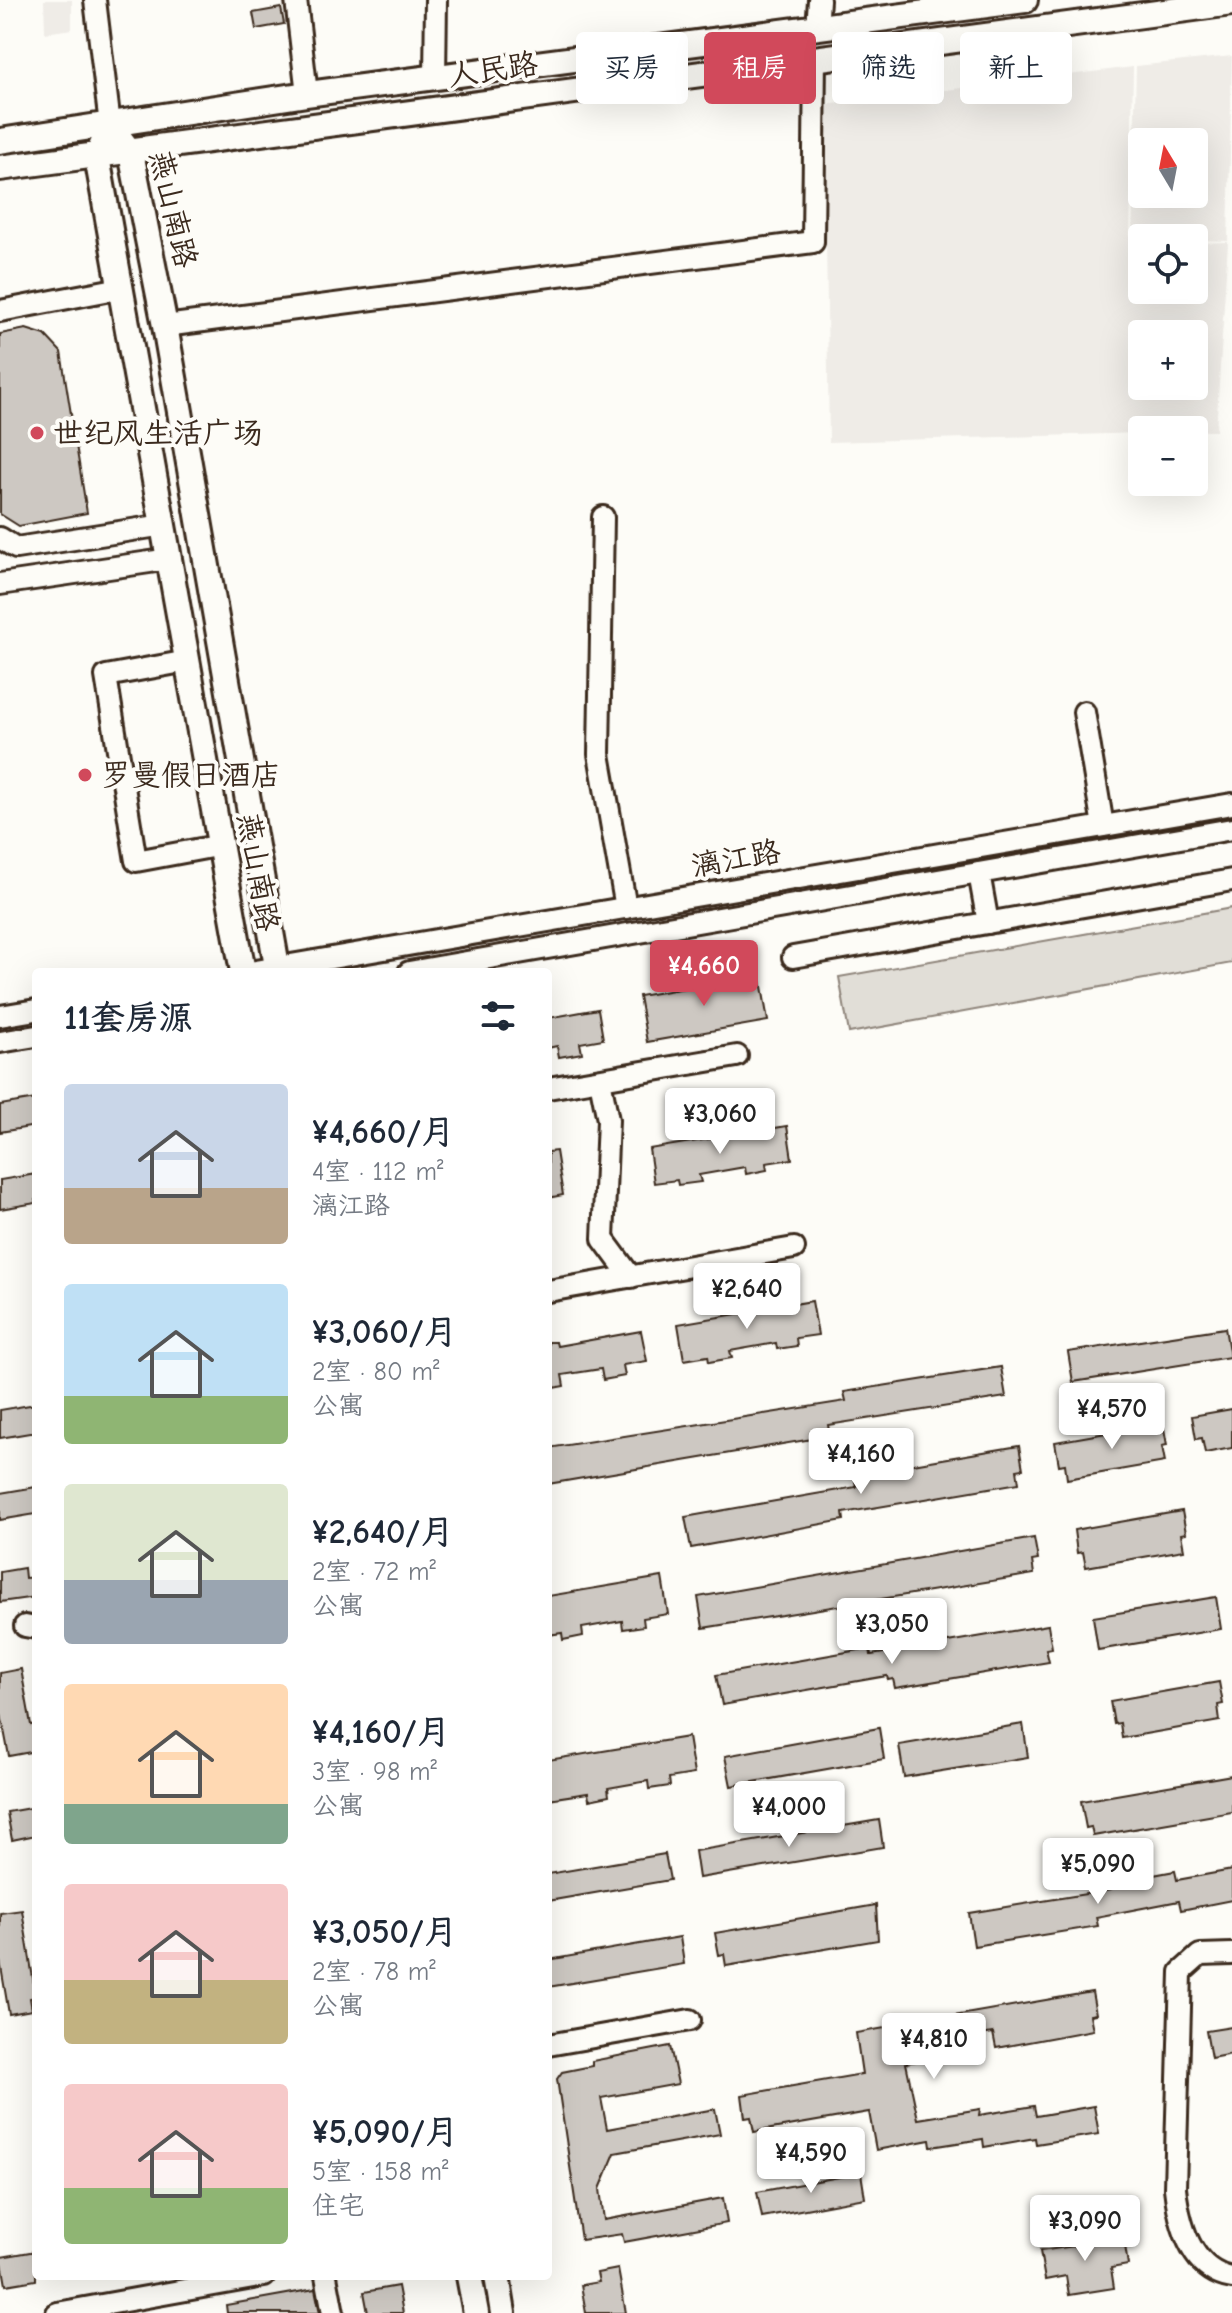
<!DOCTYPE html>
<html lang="zh">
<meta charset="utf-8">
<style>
:root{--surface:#fff;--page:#f2f2f3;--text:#1f2937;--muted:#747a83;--accent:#d1495b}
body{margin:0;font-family:"Comic Neue","LXGW WenKai TC",sans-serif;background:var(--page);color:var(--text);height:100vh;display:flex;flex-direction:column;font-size:30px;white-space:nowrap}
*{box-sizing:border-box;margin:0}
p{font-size:26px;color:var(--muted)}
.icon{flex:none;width:44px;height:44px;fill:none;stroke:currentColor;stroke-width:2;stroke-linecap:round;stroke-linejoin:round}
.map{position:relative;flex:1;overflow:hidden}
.panel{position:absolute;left:32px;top:968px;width:520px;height:1312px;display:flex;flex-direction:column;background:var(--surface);border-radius:8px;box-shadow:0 8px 32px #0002}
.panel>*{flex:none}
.top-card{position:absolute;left:576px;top:32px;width:536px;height:72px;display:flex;gap:16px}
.needle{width:52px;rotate:350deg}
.fabs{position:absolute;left:1128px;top:128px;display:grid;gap:16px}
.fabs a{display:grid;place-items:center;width:80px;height:80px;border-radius:8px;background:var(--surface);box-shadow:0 8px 32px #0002;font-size:40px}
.price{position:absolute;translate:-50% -68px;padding:0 18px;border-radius:8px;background:#fff;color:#222;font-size:26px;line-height:52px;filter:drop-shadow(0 2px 4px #0008)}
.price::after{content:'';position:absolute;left:50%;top:48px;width:24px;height:18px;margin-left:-12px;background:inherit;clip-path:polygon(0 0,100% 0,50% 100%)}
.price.active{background:var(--accent);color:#fff}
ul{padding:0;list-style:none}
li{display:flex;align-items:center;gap:24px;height:200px;padding:0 32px}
li span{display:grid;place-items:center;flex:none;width:224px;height:160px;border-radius:8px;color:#555}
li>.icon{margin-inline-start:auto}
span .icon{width:96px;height:96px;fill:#fffc;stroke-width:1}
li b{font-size:34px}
h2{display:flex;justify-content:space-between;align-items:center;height:96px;padding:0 32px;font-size:34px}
.chip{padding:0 28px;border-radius:8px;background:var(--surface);box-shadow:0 8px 32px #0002;font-size:28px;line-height:72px}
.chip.active{background:var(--accent);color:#fff}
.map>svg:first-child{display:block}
.built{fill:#efece7;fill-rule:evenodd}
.green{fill:#e1ded7;stroke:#8e847a;stroke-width:2}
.building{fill:#cdc8c2;stroke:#3b2a1e;stroke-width:2}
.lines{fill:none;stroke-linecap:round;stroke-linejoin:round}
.minor-casing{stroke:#3b2a1e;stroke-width:26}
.major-casing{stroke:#3b2a1e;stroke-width:30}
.minor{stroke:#fdfcf7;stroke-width:20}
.major{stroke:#fdfcf7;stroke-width:24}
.poi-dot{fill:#d1495b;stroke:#fdfcf7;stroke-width:3}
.labels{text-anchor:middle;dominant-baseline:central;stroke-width:8;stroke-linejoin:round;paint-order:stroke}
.street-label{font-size:30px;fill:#3b2a1e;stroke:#fdfcf7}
.poi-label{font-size:30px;fill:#3b2a1e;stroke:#fdfcf7;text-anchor:start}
</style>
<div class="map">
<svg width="1232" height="2313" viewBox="0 0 1232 2313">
<rect width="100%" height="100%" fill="#fdfcf7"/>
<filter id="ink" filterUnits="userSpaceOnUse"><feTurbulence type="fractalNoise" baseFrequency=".0125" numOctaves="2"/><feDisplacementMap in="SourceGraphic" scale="16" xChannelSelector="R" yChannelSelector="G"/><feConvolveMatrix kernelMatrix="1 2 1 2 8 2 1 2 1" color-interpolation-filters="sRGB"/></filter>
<g filter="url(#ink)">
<g class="built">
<path d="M44,0H72V29L45,33Z"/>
<path d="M1232,56L1228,241L1142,238V242L1132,243L1136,66ZM1142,142H1194V194H1142Z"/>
<path d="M1133,67L1130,244H1142V290H1194V243L1228,242L1216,431L1142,430V433L829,442L824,105ZM1142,334H1194V386H1142Z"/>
</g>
<path class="green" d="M1232,908V963L849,1033L839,977Z"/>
<g class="building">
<path d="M281,8L284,24L256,29L253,13Z"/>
<path d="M26,329L45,335L61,352L87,513L19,526L0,514V334Z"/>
<path d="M760,975L768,1021L647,1042L639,996Z"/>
<path d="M598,1009L603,1039L580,1043L582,1053L559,1057L557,1046L548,1048V1018Z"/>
<path d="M36,1099V1126L0,1132V1105Z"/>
<path d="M787,1126L792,1159L766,1163L767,1170L746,1174L745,1167L699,1175L701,1182L678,1185L677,1180L654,1183L649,1149Z"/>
<path d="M556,1151L563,1195L548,1198V1152Z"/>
<path d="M36,1174V1203L0,1209V1180Z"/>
<path d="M812,1301L818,1335L796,1338L797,1346L777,1349L776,1343L730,1351L732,1358L709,1362L708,1356L684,1360L678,1324Z"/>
<path d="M1225,1328L1230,1357L1073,1382L1068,1352Z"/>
<path d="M641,1331L647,1361L623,1365L625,1376L603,1380L601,1369L562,1375L564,1386L548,1389V1342H556L557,1346Z"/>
<path d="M1001,1367L1006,1397L828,1425L830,1436L548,1484V1448L846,1401L844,1392Z"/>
<path d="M36,1404V1432L0,1438V1410Z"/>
<path d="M1232,1409V1448L1205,1453L1202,1438L1196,1439L1192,1416Z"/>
<path d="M1163,1423L1167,1445L1162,1446L1165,1462L1067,1479L1065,1464L1059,1465L1055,1442Z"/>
<path d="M1019,1446L1023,1469L1017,1470L1019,1483L843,1513L844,1520L691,1548L685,1517L856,1487L854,1474Z"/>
<path d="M36,1487V1514L0,1520V1493Z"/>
<path d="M1182,1511L1186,1533L1181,1534L1184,1550L1086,1567L1083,1552L1077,1553L1074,1530Z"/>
<path d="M1034,1538L1038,1560L1032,1561L1034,1574L703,1628L698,1597Z"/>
<path d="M24,1568L25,1578L36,1577V1597L0,1602V1572Z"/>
<path d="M662,1577L668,1614L643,1618L644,1626L623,1629L622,1621L582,1628L583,1636L563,1640L562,1633L548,1635V1596Z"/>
<path d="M1216,1597L1221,1629L1098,1650L1093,1617Z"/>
<path d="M1048,1625L1052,1648L1046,1649L1049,1662L895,1688L893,1679L888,1680L887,1676L722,1705L716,1675L870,1648L871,1655Z"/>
<path d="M21,1669L31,1725L36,1724V1751L9,1756L0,1709V1673Z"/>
<path d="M1219,1682L1223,1704L1218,1705L1220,1721L1122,1738L1120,1723L1114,1724L1110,1701Z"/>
<path d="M1023,1724L1028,1757L904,1777L899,1745Z"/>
<path d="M879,1728L884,1759L731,1786L725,1756Z"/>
<path d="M688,1737L694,1774L669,1778L670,1786L649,1789L648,1781L608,1788L609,1796L589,1800L588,1793L548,1799V1760Z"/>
<path d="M1232,1775V1812L1093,1836L1091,1827L1086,1828L1081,1801Z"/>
<path d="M36,1807V1835L12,1840L7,1812Z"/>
<path d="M879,1820L883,1847L699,1878L695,1851Z"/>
<path d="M665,1854L670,1880L548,1901V1874Z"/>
<path d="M1232,1870V1900L1181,1910L1179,1901L1096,1917L1098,1926L974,1946L969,1913L1111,1890L1110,1883L1175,1871L1177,1880Z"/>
<path d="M876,1905L878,1940L726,1966L724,1954L719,1955L715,1933Z"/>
<path d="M22,1910L36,1997L30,1998L32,2010L9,2014L0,1961V1913Z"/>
<path d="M680,1937L684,1964L548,1987V1960Z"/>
<path d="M1092,1992L1096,2014L1090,2015L1093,2030L996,2048L993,2033L963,2038L965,2052L906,2063L918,2119L980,2109L979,2115L1034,2106L1036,2116L1094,2106L1099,2134L1036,2144L1035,2138L984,2147L983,2139L931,2147L930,2140L876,2150L869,2112L754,2132L751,2117L745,2118L742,2095L862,2074L856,2033Z"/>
<path d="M1232,2027V2054L1211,2058L1206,2031Z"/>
<path d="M670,2046L678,2084L601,2098L607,2129L715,2109L720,2134L615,2153L600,2189L604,2220L723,2198L727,2223L624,2242L622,2234L581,2240L557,2079L562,2072L592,2066V2061Z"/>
<path d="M861,2173L865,2198L762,2217L757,2192Z"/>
<path d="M1092,2232L1094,2243L1124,2239L1128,2265L1111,2268L1114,2288L1069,2295L1066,2276L1045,2280L1040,2251L1075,2246L1073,2235Z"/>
<path d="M36,2251V2280L6,2285L1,2257Z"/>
<path d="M618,2269L626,2313H586L581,2285L599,2282L597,2273Z"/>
<path d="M398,2286L403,2313H368L364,2292Z"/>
<path d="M315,2289L320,2313H227L226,2305Z"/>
</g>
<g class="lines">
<g class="minor-casing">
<g id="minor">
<path d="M95,0L110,125"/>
<path d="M296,0L307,94"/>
<path d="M817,28L819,0"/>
<path d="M435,77L436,0"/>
<path d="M0,311L121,288"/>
<path d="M165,326L813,242L815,57"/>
<path d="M603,517L599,754L626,908"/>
<path d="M0,538L16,548L164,525"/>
<path d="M0,584L170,559"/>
<path d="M188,661L106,676L136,861L222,845"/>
<path d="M1084,712L1103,826"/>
<path d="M979,873L988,923"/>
<path d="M793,957L1232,880"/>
<path d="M250,972L1232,804"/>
<path d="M409,972L1232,829"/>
<path d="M0,1016L36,1010"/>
<path d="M0,1042L36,1036"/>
<path d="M600,1080L608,1120L603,1239L631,1277"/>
<path d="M548,1088L737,1056"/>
<path d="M548,1291L794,1248"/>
<path d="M25,1626L36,1628"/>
<path d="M1232,1954L1200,1955L1181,1972L1175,2188C1179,2223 1191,2271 1232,2278"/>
<path d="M548,2045L690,2020"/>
<path d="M326,2276L333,2313"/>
<path d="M57,2313L264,2276"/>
</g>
</g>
<g class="major-casing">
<g id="major">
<path d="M121,140L131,153L165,326L278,972"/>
<path d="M0,141L307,94L1025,0"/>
<path d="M103,143L97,157L243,972"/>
<path d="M0,168L1232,3"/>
<path d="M469,2276L476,2313"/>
<path d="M497,2276L503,2313"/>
</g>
</g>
<use href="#minor" class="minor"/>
<use href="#major" class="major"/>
</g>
</g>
<g class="poi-dot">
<circle cx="37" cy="433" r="8"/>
<circle cx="85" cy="775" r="8"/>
</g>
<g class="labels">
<g class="street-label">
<text transform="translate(493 70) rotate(-8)">人民路</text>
<text transform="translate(173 209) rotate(77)">燕山南路</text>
<text transform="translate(736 859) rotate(-10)">漓江路</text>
<text transform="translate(258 872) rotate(80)">燕山南路</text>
</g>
<g class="poi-label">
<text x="53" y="433">世纪风生活广场</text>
<text x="101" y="775">罗曼假日酒店</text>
</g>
</g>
</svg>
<div class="fabs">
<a><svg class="needle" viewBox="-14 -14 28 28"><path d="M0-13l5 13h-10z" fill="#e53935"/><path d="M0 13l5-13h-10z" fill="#747a83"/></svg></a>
<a><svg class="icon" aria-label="locate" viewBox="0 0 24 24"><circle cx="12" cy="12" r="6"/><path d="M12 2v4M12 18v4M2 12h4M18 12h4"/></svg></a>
<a>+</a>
<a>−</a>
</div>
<b class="price active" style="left:704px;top:1008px">¥4,660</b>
<b class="price" style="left:720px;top:1156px">¥3,060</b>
<b class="price" style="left:747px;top:1331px">¥2,640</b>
<b class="price" style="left:1112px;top:1451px">¥4,570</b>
<b class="price" style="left:861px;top:1496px">¥4,160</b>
<b class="price" style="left:892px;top:1666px">¥3,050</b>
<b class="price" style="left:789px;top:1849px">¥4,000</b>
<b class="price" style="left:1098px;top:1906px">¥5,090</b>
<b class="price" style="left:934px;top:2081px">¥4,810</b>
<b class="price" style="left:811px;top:2195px">¥4,590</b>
<b class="price" style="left:1085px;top:2263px">¥3,090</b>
<div class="top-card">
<a class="chip">买房</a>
<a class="chip active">租房</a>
<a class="chip">筛选</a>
<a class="chip">新上</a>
</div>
<section class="panel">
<h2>11套房源<svg class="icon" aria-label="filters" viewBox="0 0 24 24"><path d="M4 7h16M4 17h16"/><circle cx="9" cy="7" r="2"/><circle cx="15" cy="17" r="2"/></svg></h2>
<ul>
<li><span style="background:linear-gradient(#c9d6e8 65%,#b9a48a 0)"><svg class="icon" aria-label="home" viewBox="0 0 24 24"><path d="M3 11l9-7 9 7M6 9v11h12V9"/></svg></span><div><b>¥4,660/月</b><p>4室 · 112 m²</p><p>漓江路</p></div></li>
<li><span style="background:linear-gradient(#bfe0f5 70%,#8fb573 0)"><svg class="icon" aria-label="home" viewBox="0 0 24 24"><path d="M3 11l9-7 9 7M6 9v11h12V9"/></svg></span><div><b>¥3,060/月</b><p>2室 · 80 m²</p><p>公寓</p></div></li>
<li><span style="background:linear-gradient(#dfe7d0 60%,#9aa5b1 0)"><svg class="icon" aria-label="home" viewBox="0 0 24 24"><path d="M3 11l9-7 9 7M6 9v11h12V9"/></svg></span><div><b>¥2,640/月</b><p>2室 · 72 m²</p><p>公寓</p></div></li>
<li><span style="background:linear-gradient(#ffd9b3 75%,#7fa58c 0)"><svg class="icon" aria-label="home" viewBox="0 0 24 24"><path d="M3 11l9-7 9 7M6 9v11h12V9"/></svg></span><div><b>¥4,160/月</b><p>3室 · 98 m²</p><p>公寓</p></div></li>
<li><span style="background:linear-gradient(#f6c9c9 60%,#c2b280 0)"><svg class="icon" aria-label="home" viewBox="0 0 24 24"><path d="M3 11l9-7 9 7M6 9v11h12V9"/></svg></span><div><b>¥3,050/月</b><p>2室 · 78 m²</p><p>公寓</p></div></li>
<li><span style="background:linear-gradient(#f6c9c9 65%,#8fb573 0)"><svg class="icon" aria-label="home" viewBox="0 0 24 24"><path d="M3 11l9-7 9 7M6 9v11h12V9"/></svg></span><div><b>¥5,090/月</b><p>5室 · 158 m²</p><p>住宅</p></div></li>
</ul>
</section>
</div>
